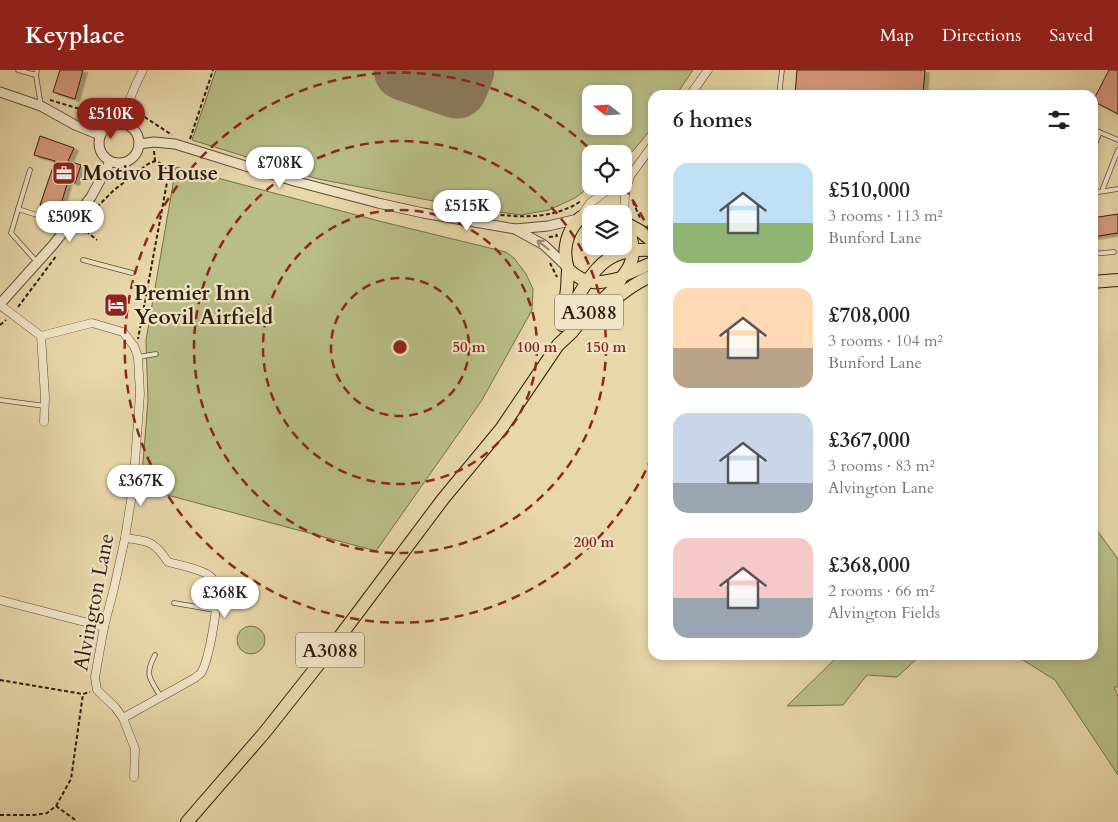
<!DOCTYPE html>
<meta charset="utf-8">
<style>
:root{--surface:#fff;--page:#f2f2f2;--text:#222;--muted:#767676;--accent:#8f2418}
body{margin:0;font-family:Cardo,serif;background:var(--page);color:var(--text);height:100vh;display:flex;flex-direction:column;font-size:19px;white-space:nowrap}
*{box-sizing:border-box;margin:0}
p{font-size:16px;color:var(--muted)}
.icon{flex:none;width:28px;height:28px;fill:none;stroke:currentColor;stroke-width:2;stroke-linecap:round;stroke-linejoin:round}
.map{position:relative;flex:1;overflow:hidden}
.details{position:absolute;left:648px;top:20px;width:450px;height:570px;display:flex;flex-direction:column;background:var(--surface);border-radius:15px;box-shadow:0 2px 8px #0003}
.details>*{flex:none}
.needle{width:32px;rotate:287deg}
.tools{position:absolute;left:582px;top:15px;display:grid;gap:10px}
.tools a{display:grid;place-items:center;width:50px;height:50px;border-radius:10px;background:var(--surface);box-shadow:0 2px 8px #0003;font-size:25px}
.price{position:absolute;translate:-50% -42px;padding:0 11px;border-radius:18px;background:#fff;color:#222;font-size:16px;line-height:32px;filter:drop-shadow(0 1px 2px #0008)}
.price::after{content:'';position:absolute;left:50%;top:30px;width:15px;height:11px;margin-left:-8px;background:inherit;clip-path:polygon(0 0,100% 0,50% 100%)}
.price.on{background:var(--accent);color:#fff}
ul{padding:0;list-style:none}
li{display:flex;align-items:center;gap:15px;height:125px;padding:0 25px}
li span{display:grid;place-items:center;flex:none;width:140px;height:100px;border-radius:15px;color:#555}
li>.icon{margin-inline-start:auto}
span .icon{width:60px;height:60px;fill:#fffc;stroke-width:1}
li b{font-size:21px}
h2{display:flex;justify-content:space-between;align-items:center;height:60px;padding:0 25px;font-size:21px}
header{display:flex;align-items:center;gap:30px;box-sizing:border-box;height:70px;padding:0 25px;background:var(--accent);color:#fff}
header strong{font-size:24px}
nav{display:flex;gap:28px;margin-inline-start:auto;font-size:18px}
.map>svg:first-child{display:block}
.green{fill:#b8be86;stroke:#736d4a;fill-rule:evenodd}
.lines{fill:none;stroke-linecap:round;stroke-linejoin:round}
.runway{stroke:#8b7a5c;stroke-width:61}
.building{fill:#da9a7f;stroke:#2e1c0e;filter:url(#shadow)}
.service-casing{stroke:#5c4b35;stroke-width:5.5}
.minor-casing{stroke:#5c4b35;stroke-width:9}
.tertiary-casing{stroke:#5c4b35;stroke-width:11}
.trunk-casing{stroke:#2e1c0e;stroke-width:14}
.path{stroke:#2e1c0e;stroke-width:2;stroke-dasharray:4 2.5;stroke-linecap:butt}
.service{stroke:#f0e5c7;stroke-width:4}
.minor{stroke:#f0e5c7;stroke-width:8}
.tertiary{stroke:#f0e5c7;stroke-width:9}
.trunk{stroke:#e8d7a9;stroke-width:12}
.oneway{stroke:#998b74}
.ring{fill:none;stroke:#8f2418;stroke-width:2.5;stroke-dasharray:9 6}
.labels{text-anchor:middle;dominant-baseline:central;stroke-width:4.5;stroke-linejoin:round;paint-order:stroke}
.shield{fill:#f0e5c7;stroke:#685846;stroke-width:1}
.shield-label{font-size:20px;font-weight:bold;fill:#2e1c0e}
.poi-label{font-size:21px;font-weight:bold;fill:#2e1c0e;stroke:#f0e5c7;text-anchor:start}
.street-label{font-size:21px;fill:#2e1c0e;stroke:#f0e5c7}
.centre{fill:#8f2418;stroke:#f0e5c7;stroke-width:2.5}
.ring-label{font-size:15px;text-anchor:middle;font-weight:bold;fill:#8f2418;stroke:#f0e5c7;stroke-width:4.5;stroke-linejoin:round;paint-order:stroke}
</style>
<header>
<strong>Keyplace</strong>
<nav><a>Map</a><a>Directions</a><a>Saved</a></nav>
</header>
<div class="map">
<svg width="1118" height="752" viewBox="0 0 1118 752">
<defs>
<filter id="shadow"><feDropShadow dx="4.5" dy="2.5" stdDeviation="0" flood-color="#0004"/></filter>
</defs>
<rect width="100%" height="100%" fill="#e8d7a9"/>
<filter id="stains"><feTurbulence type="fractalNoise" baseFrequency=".004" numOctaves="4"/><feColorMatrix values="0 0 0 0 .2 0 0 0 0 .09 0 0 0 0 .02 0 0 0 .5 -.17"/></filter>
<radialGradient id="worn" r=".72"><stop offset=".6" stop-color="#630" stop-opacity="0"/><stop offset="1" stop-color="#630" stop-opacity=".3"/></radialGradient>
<g class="green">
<path d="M216,0H693L676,25H652V58L633,81L624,89V84H591V116L575,128L549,140L521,145L470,138L318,109L192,70ZM591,24H624V56H591Z"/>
<path d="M176,97L379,151L506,182L514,188L526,204L533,219L532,240L482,330L376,481L141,418L148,330L146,270Z"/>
<path d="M1093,455L1118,489V617H1114L1118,626V705L1055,610L1015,585H1092Z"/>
<circle cx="251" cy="570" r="14"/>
<path d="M837,585H921L897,607L867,605L843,635L787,636L833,591Z"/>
</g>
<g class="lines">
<path class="runway" d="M404,0L457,18L464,0"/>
</g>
<g class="building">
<path d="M60,0H83L75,29L53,22Z"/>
<path d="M797,0H925L923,25H795Z"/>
<path d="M1109,0H1118V44L1093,31Z"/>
<path d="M40,66L74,78L68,91L81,95L75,113L68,111L59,141L40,135L55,91L34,85Z"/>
<path d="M1118,144V163L1092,167V148Z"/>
</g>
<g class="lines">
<g class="service-casing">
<g id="service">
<path d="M18,0L36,5L37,0"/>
<path d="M36,5L41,36"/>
<path d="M779,25L782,0"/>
<path d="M1092,59L1118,70"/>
<path d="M1092,81L1100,62"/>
<path d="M30,100L11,163L37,192"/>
<path d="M1102,121L1118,80"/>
<path d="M1092,123L1118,119"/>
<path d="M18,139L37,145"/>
<path d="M1092,184L1114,182"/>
<path d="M83,190L132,203"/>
<path d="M138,287L156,284"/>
<path d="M0,330L45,336"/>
<path d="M174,533L215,540"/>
<path d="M155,585C144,605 150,609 161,627"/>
</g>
</g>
<g class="minor-casing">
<g id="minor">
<path d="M690,25L708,0"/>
<path d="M123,53C127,34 134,17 143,0"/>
<path d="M624,110L630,106L652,76"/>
<path d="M581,146L590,133L613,116"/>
<path d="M624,150L625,123L630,106"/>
<path d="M0,235L41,266L45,327L44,352"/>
<path d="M41,266L92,253L123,262L134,276L138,287L140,324L133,418L125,468L114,518L104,557L95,607L97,620L115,637L123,648L135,679L134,707"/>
<path d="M0,530L104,557"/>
<path d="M123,648L195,608C197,606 199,605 201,603C209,591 220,528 216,515C215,514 212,508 212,508C206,500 179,495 168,492C154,471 149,471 125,468"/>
</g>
</g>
<g class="tertiary-casing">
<g id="tertiary">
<path d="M0,22L41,36L75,55L100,65"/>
<circle cx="119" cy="73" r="20"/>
<path d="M139,74L154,72L175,74L294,111L378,133L423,143L515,159L548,156L578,149"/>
<path d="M515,159L544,175L567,197"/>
<path d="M0,234L53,175L91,127L110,92"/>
</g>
</g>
<g class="trunk-casing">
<g id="trunk">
<path d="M591,144C588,145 583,146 580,148C578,150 577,152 575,154C565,167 563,184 568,199C586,216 598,214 621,208C634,194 635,182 630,164C629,158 628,154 624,150"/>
<path d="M591,144L601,142L615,144"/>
<path d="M627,154L640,161L652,171"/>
<path d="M624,205L652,193"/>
<path d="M1092,212L1118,210"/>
<path d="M609,234C622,223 636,212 652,206"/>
<path d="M563,248L567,219L568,199"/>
<path d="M562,255C573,236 589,202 607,190C619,181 638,179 652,180"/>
<path d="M187,752L265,662L326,585L443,429L501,359L558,275L572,262L584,247L617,216L621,208"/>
</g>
</g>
<g class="path">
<path d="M50,30L90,42L109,35L120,37"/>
<path d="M134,40L138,41L146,48L172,65"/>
<path d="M190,69L213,0"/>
<path d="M154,81L155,91"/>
<path d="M633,132L641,150"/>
<path d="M449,138C492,143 542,157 581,131"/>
<path d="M81,157L97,170"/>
<path d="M76,162L93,141L114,120L148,94L155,91L160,93L167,99L168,107L138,269"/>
<path d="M549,167L557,166L556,164"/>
<path d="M550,193L557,207"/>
<path d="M18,237L57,185"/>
<path d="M0,255L6,250"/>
<path d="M0,610L83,624L90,622"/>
<path d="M56,736L74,749L76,752"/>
<path d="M0,745H34L47,743L56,736L71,709L83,624"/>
</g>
<use href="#service" class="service"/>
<use href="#minor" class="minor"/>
<use href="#tertiary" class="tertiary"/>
<use href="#trunk" class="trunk"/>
</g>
<defs><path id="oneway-shaft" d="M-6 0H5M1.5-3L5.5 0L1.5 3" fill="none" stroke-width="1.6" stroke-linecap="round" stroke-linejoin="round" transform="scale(1.25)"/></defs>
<use class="oneway" href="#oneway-shaft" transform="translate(543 175) rotate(-142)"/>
<g class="ring">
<circle cx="400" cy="277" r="69"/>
<circle cx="400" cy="277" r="137"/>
<circle cx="400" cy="277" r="206"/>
<path d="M652 387A275 275 0 1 1 594 83M624 117A275 275 0 0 1 652 167"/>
</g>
<defs>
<g id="office-square" transform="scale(1.25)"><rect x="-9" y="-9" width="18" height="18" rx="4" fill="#8f2418" stroke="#f0e5c7"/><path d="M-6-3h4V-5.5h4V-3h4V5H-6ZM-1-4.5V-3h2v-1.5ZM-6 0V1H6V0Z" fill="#fff"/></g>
<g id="hotel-square" transform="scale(1.25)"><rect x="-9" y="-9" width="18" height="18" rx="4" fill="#8f2418" stroke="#f0e5c7"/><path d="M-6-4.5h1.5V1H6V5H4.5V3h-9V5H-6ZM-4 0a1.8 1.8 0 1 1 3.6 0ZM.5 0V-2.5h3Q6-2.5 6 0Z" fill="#fff"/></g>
</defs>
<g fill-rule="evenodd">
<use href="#office-square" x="64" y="103"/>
<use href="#hotel-square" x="116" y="235"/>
</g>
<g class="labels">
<g class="shield">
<rect x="555" y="224.5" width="68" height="35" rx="4"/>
<rect x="296" y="562.5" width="68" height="35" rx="4"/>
</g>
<g class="shield-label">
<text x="589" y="242">A3088</text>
<text x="330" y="580">A3088</text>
</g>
<g class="poi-label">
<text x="82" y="103">Motivo House</text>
<text x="134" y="223">Premier Inn<tspan x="134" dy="24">Yeovil Airfield</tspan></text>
</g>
<g class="street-label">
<text transform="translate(94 532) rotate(-79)">Alvington Lane</text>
</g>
</g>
<circle cx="400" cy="277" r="8" class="centre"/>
<g class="ring-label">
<text x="469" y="282">50 m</text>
<text x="537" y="282">100 m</text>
<text x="606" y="282">150 m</text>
<text x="594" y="477">200 m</text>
</g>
<rect width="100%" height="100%" filter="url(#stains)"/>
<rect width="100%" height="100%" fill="url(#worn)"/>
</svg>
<div class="tools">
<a><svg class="needle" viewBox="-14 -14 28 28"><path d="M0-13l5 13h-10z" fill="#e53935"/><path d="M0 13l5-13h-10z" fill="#767676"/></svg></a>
<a><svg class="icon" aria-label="locate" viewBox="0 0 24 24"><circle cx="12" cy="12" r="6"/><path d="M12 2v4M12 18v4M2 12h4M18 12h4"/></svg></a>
<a><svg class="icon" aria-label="layers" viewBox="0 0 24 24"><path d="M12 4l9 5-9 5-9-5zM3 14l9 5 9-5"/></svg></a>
</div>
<b class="price on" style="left:111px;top:70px">£510K</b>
<b class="price" style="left:280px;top:119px">£708K</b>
<b class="price" style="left:467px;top:162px">£515K</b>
<b class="price" style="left:70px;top:173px">£509K</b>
<b class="price" style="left:141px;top:437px">£367K</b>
<b class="price" style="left:225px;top:549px">£368K</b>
<section class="details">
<h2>6 homes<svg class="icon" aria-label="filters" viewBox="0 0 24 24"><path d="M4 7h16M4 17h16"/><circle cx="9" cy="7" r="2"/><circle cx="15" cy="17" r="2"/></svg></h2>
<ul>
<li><span style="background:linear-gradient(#bfe0f5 60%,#8fb573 0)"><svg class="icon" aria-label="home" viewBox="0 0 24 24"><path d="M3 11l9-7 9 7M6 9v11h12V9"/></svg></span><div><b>£510,000</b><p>3 rooms · 113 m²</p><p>Bunford Lane</p></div></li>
<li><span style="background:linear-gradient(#ffd9b3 60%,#b9a48a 0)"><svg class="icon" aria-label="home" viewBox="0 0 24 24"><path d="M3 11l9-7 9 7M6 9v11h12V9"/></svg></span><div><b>£708,000</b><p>3 rooms · 104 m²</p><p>Bunford Lane</p></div></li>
<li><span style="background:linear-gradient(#c9d6e8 70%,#9aa5b1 0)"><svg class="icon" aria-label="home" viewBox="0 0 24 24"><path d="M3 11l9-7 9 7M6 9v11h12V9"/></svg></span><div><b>£367,000</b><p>3 rooms · 83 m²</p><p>Alvington Lane</p></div></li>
<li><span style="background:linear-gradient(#f6c9c9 60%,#9aa5b1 0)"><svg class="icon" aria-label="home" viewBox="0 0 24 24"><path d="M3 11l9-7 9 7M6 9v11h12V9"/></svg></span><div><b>£368,000</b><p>2 rooms · 66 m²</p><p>Alvington Fields</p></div></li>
</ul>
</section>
</div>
